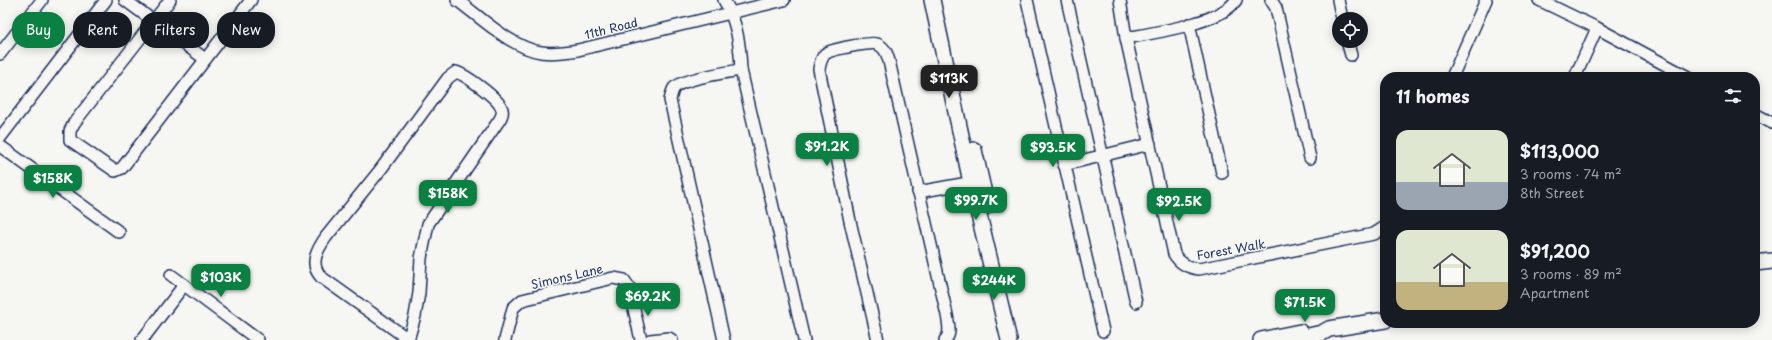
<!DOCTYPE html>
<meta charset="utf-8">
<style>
:root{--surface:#171b24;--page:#20242c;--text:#f1f3f6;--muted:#9ea1a6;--accent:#0b8043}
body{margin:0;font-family:"Playpen Sans",sans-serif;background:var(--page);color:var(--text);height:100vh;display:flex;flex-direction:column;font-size:15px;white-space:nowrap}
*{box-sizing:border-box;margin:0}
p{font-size:13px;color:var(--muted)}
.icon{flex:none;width:22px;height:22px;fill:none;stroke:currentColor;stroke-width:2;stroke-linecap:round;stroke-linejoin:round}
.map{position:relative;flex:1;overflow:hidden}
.sheet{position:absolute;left:1380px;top:72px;width:380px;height:256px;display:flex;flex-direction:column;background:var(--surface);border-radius:16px;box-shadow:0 2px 10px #0003}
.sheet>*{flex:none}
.hud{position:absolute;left:12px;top:12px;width:380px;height:36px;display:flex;gap:8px}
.controls{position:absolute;left:1332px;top:12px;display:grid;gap:8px}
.controls a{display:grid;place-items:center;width:36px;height:36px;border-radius:50%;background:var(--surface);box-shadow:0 2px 10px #0003;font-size:20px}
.price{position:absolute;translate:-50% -34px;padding:0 9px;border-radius:8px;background:var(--accent);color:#fff;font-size:13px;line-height:26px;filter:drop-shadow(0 1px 2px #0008)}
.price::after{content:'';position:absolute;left:50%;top:24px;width:12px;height:9px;margin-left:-6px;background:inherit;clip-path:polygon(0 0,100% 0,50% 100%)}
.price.selected{background:#222;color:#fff}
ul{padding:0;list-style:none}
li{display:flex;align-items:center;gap:12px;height:100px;padding:0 16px}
li span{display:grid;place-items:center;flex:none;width:112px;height:80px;border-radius:12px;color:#555}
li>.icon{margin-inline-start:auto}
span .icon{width:48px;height:48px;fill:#fffc;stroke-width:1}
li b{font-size:17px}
h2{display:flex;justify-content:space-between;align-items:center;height:48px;padding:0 16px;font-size:17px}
.chip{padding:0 14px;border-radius:16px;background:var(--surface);box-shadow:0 2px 10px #0003;font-size:14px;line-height:36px}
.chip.selected{background:var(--accent);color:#fff}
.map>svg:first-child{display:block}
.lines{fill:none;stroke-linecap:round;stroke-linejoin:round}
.street-casing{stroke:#1b2f5e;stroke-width:14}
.secondary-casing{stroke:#1b2f5e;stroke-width:18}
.street{stroke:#f6f6f2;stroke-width:11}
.secondary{stroke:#f6f6f2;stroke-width:15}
.labels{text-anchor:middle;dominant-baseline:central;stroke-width:3;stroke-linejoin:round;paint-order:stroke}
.street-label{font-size:12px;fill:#1b2f5e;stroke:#f6f6f2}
</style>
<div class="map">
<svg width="1772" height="340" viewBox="0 0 1772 340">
<rect width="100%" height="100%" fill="#f6f6f2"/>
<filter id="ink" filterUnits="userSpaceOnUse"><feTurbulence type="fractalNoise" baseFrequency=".025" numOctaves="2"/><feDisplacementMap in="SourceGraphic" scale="8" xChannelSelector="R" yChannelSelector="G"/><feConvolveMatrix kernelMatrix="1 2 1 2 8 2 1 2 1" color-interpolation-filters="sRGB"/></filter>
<g filter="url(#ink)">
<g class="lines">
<g class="street-casing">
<g id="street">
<path d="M125,0L205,59"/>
<path d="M170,0L74,123L70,131V140L73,142L115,171L122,168L251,0"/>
<path d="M457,0C480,17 512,48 541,52C553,54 566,52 578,50L784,0"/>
<path d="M724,0C737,21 740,45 741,70L804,340"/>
<path d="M1027,0L1103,331"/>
<path d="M1067,0L1136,302"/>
<path d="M1120,0L1126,38L1174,254C1180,264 1188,268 1199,269L1374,234L1385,227"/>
<path d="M1271,0L1276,8L1310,158"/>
<path d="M1338,0L1342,19"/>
<path d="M1539,0L1597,28L1688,77"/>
<path d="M1189,24L1222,173"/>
<path d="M1126,38C1152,33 1222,23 1236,0"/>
<path d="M1347,41L1351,55"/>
<path d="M0,54L42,0"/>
<path d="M1452,77L1486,0"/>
<path d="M1575,77L1597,28"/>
<path d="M1755,114L1772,123"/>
<path d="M0,138L106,0"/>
<path d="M0,146L119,232"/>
<path d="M1064,165L1150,144"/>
<path d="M918,192L979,181"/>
<path d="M171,275L258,340"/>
<path d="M408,339L321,277C309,264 317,250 326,237L381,169L448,78L456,72C466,75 496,97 501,107C504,112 501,118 498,122L428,224L421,258L419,293L415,316L408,340"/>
<path d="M142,340L184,285"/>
<path d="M505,340L513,308L522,300L613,278L624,280L629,287L641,340"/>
<path d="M650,340L669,338L672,340"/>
<path d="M724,340L670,100C671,96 672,91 674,88C682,79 728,72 741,70"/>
<path d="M878,340L850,221L819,69C820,64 821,58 825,54C831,49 870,42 877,44C885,47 887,54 889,61L947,315C948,323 952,334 945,340"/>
</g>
</g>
<g class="secondary-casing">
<g id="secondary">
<path d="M932,0L971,182L1009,340"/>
<path d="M974,150L987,206"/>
<path d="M1755,263L1772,261"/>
<path d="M1261,340L1300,332"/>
<path d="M1290,340L1322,333L1329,329L1385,320"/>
</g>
</g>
<use href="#street" class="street"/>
<use href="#secondary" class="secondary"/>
</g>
</g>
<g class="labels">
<g class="street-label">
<text transform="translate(611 28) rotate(-14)">11th Road</text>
<text transform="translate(1231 249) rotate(-10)">Forest Walk</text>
<text transform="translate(567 276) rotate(-13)">Simons Lane</text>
</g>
</g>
</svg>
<div class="controls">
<a><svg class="icon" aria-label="locate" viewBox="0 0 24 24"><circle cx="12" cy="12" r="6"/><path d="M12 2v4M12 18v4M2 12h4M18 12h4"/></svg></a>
</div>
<b class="price selected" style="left:949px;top:99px">$113K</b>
<b class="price" style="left:827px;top:167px">$91.2K</b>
<b class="price" style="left:1053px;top:168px">$93.5K</b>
<b class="price" style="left:53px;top:199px">$158K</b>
<b class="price" style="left:448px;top:214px">$158K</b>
<b class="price" style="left:976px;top:221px">$99.7K</b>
<b class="price" style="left:1179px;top:222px">$92.5K</b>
<b class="price" style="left:221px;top:298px">$103K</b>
<b class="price" style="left:994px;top:301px">$244K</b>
<b class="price" style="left:648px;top:317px">$69.2K</b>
<b class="price" style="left:1305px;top:323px">$71.5K</b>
<div class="hud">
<a class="chip selected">Buy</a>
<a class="chip">Rent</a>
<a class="chip">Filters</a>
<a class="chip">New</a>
</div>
<section class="sheet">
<h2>11 homes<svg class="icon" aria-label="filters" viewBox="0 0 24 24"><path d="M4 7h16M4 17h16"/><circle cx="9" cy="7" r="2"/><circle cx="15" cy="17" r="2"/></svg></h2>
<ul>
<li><span style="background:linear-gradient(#dfe7d0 65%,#9aa5b1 0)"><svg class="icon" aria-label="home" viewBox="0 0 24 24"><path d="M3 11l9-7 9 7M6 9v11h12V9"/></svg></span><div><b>$113,000</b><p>3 rooms · 74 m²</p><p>8th Street</p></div></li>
<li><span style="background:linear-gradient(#dfe7d0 65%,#c2b280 0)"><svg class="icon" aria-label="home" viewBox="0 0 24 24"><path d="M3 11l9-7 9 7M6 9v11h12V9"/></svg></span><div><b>$91,200</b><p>3 rooms · 89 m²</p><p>Apartment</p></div></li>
</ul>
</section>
</div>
